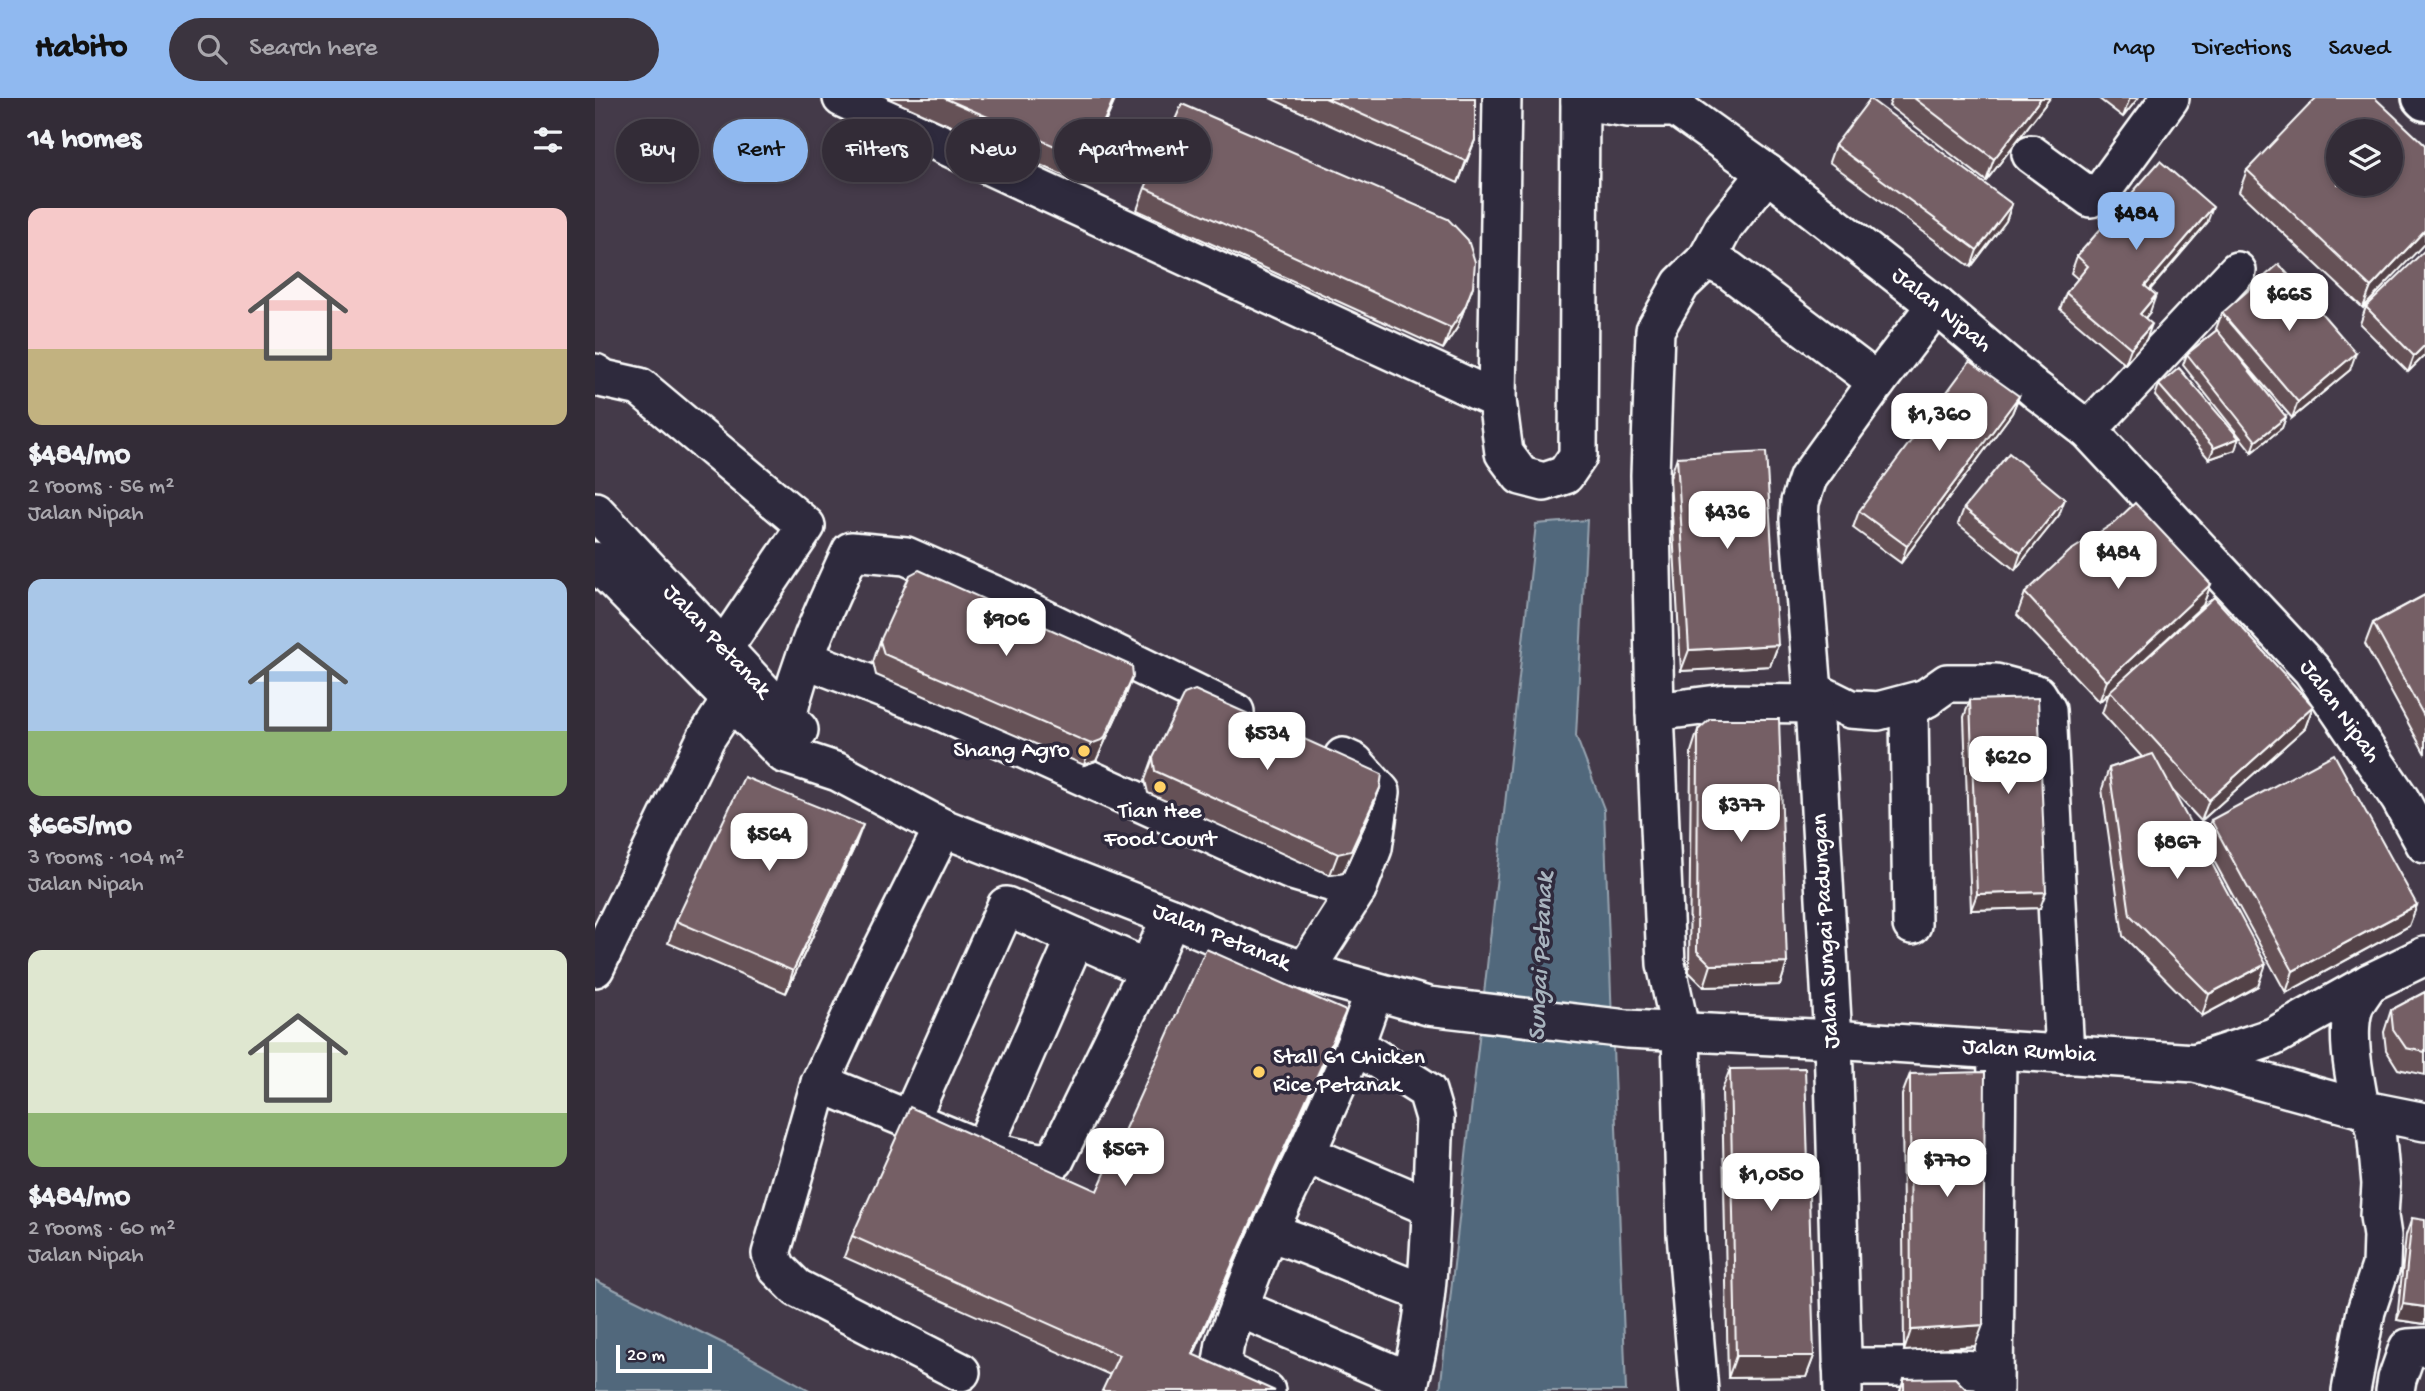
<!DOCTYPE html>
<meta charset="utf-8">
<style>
:root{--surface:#332c37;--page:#3b343f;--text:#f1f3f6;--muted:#a9a7ad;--line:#4e4852;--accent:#90b9f0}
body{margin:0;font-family:"Gochi Hand",sans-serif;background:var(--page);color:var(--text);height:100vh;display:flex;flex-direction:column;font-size:26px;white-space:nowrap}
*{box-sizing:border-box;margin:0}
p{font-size:23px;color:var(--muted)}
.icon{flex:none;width:38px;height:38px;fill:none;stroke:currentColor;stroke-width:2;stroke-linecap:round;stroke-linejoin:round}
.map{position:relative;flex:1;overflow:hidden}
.panel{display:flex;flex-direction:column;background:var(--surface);width:595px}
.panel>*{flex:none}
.hud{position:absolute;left:21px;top:21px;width:665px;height:63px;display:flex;gap:14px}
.fabs{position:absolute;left:1731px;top:21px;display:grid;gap:14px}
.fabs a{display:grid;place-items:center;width:77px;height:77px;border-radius:50%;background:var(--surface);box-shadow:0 4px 10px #0003,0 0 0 2px var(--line);font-size:35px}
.scale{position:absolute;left:21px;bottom:18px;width:96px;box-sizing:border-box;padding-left:7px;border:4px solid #fff;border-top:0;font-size:19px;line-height:24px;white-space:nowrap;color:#fff;-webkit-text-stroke:5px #2f2a3d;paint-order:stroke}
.price{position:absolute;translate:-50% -60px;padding:0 16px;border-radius:14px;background:#fff;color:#222;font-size:23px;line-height:46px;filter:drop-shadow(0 2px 4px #0008)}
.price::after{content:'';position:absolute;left:50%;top:42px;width:21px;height:16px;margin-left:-10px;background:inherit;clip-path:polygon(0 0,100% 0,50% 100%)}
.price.active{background:var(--accent);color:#111}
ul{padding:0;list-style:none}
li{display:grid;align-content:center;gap:14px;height:371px;padding:0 28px}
li span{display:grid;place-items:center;height:217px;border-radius:14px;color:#555}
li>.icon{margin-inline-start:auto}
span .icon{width:126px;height:126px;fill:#fffc;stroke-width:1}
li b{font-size:30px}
h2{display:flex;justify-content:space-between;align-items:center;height:84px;padding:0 28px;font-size:30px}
.pill{padding:0 24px;border-radius:32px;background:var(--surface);box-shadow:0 4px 10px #0003,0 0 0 2px var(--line);font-size:24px;line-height:63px}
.pill.active{background:var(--accent);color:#111}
header{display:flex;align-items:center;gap:42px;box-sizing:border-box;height:98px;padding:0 35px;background:var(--accent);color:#111}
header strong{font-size:33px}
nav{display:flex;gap:38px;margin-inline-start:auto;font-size:24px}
.search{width:490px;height:63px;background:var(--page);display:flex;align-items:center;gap:18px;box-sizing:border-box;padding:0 24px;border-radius:38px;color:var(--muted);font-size:26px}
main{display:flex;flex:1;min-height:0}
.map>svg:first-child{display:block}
.water{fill:#51687c;stroke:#97a4b0;stroke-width:2}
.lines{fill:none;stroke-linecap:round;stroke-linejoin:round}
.minor-casing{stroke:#fff;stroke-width:42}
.major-casing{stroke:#fff;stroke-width:44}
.minor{stroke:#2f2a3d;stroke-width:37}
.major{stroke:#2f2a3d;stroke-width:38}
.wall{fill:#655157;stroke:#fff;stroke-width:2}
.shaded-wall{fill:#524247;stroke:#fff;stroke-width:2}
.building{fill:#755e65;stroke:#fff;stroke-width:2;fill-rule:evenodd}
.poi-dot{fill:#ffd166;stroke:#2f2a3d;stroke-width:2.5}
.labels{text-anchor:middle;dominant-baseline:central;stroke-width:7;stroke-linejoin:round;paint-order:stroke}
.street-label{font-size:24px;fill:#fff;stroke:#2f2a3d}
.poi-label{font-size:24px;fill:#fff;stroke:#2f2a3d;text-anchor:end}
.water-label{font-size:26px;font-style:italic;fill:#a8b4be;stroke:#2f2a3d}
</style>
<header>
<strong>Habito</strong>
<div class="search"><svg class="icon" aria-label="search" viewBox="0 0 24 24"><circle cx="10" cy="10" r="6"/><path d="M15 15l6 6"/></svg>Search here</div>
<nav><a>Map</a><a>Directions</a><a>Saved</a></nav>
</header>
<main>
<section class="panel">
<h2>14 homes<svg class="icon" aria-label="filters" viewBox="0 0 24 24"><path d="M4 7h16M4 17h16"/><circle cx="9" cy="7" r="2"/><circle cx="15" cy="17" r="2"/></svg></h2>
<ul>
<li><span style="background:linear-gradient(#f6c9c9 65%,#c2b280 0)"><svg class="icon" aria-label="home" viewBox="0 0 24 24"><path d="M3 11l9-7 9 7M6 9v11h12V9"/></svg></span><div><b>$484/mo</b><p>2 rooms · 56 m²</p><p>Jalan Nipah</p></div></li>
<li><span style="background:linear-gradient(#a9c7e8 70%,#8fb573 0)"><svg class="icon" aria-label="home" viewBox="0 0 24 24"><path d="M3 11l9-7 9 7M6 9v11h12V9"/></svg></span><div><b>$665/mo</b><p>3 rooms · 104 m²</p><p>Jalan Nipah</p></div></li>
<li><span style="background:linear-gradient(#dfe7d0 75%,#8fb573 0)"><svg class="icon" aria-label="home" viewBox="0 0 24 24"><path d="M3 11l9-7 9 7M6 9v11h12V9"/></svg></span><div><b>$484/mo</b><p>2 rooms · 60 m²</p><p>Jalan Nipah</p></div></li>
</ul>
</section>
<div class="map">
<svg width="1830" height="1293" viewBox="0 0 1830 1293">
<rect width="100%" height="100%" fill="#443a49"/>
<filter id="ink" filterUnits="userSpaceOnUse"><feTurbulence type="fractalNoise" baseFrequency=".0143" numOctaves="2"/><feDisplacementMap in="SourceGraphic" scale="14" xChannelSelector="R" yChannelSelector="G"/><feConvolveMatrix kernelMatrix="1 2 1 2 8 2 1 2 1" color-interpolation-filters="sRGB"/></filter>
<g filter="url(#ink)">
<g class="water">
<path d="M992,422L981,638L1009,711L1031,1293H845L941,426Z"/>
<path d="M0,1182L144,1253L216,1293H0Z"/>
</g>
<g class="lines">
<g class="minor-casing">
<g id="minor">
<path d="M247,0L902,302"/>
<path d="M907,0L902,302L909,355L926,378L949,384L970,377L983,358L985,0"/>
<path d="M985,3L1033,10H1081L1172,75L1341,207L1441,292L1493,332L1717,572L1805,701L1830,746"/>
<path d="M1436,56L1496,100L1507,93L1575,0"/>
<path d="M1112,161L1129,129L1172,75"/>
<path d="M0,275L9,281L45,289L211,428L128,551"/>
<path d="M1493,332L1642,173"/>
<path d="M0,413L204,632"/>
<path d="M0,463L189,656L243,674L348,730L576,819L660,855L710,873L833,908L1032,931L1238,941L1600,965L1775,1013L1830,1024"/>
<path d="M210,561L340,611L694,772L762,792"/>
<path d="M1217,592L1255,611L1283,613L1332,600"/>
<path d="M1060,614L1130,605L1219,606"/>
<path d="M192,620C205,562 231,507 256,453L311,458L409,501L640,614"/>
<path d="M348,730L277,872L225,985L176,1156L182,1170L202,1190L366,1274"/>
<path d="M1317,827L1314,612L1352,585H1401L1442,596L1452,612L1470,957"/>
<path d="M0,870L111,640L136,602"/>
<path d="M710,873L762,792L778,750L786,694L759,664L748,659"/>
<path d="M760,947L832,993L840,1020C835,1111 838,1206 812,1293"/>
<path d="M1600,965L1678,939L1774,885L1830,858"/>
<path d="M225,985L388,1052L444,1064L460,1062L553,871L576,819"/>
<path d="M1765,1009C1760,981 1750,936 1759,909C1762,901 1769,893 1774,885"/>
<path d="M315,1022L411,808L553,871"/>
<path d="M388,1052L481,839"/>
<path d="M711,1056L835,1109"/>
<path d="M673,1134C727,1150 777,1176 830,1195"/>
<path d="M644,1210L815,1283"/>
<path d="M1247,1269H1331L1398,1273"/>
<path d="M671,1293L635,1275L627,1264L630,1245L673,1134L711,1056L760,947L779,894"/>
<path d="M1104,1293L1091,1136L1086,935L1071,866L1060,614L1055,377L1060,232L1086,186L1112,161L1134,172L1282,284"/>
<path d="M1248,1293L1238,941L1219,606L1204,421L1205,404L1213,380L1282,284L1341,207"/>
<path d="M1399,1293L1402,952"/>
<path d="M1756,1293L1771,1213L1786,1168L1787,1138L1784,1118L1786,1086L1781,1032L1775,1013"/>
<path d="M1800,1293L1802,1281L1813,1250L1830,1249"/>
</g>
</g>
<g class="major-casing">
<path id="major" d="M1827,0L1830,3"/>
</g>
<use href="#minor" class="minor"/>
<use href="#major" class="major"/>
</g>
<g class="wall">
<path d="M292,0H521L484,84Z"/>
<path d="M675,0H880V42L863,85Z"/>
<path d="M1297,0H1455L1391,83L1294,8Z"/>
<path d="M1503,0H1543L1528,19Z"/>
<path d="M1240,47L1417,106L1411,123L1376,169L1234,64Z"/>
<path d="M1830,47L1768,210L1644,94L1652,72Z"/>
<path d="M550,90L878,188L862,230L848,251L542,112Z"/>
<path d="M1612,125L1555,192V214L1550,220L1551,242L1530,266L1465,211L1471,195L1483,181L1476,175L1482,158Z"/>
<path d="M1771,209L1830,257L1813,274L1765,226Z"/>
<path d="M1627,215L1755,272L1697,320L1622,233L1691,319L1687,330L1657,354L1588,267L1592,256L1622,232L1621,231Z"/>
<path d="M1564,287L1640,352L1614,361L1560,298Z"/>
<path d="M1424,298L1417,315L1306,465L1258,430L1264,413Z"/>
<path d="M1082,359L1183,547L1175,568L1086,573L1075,380Z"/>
<path d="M1369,410L1464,417L1420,472L1363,426Z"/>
<path d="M1616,486L1608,507L1551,561L1718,608L1710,630L1606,723L1577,692L1663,888L1607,918L1528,838L1507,691L1514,670L1547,659L1507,615L1514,595L1504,604L1422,517L1430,495Z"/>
<path d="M1830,497V656L1770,546L1778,525Z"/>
<path d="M285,543L530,600L501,663L489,667L281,577L278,564Z"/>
<path d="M1375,602L1445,810L1376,812L1369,619Z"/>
<path d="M1103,632L1192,865L1185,887L1109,889L1094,874L1096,654Z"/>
<path d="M558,660L785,690L777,711L748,775L735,777L553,695L550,682Z"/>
<path d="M1616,722L1822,807L1814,828L1691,895L1608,743Z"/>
<path d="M260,748L191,895L73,845L81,823Z"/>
<path d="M1830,894V977L1803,971L1791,952L1789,934L1796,912Z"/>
<path d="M743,935L598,1257L515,1277L249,1159L257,1138L502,1093Z"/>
<path d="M1135,971L1219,1258L1211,1279L1133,1280L1127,992Z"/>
<path d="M1315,976L1380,1248L1309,1253L1307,997Z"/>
<path d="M1817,1120L1830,1226L1802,1222L1811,1137Z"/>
<path d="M1309,1281L1371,1293H1305Z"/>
</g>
<g class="shaded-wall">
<path d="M519,0H521L518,6L484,84L492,62Z"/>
<path d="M1446,0H1455L1391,83L1399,61Z"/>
<path d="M1535,0H1543L1528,19Z"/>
<path d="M880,42L872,63L863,85L871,63Z"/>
<path d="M1417,106L1411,123L1376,169L1382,152Z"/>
<path d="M1618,109L1612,125L1544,204L1550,188Z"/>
<path d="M1830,132V145L1768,210L1776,189Z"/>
<path d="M878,188L862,230L848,251L856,230Z"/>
<path d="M1561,197L1555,214L1539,233L1545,216Z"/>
<path d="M1557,226L1551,242L1530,266L1536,250Z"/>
<path d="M1830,247V257L1813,274L1819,258Z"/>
<path d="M1761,255L1755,272L1697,320L1703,304Z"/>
<path d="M1424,298L1417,315L1306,465L1312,448Z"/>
<path d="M1691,319L1687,330L1657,354L1661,343Z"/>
<path d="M1644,340L1640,352L1614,361L1619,350Z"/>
<path d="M1470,401L1464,417L1420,472L1426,455Z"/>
<path d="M1616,486L1608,507L1504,604L1512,583Z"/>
<path d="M1183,547L1175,568L1086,573L1094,552Z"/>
<path d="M538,578L530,600L501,663L489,667L496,646Z"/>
<path d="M1718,608L1710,630L1606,723L1614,702Z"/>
<path d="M785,690L777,711L748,775L735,777L743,756Z"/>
<path d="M268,727L260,748L191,895L198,873Z"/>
<path d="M1451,794L1445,810L1376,812L1382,796Z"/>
<path d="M1822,807L1814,828L1691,895L1698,873Z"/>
<path d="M1192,865L1185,887L1109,889L1116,867Z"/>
<path d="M1671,866L1663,888L1607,918L1614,896Z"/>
<path d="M751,913L743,935L589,1278L597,1256Z"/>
<path d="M1808,1206L1830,1209V1226L1802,1222Z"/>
<path d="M1388,1227L1380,1248L1309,1253L1316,1232Z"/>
<path d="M1141,1258H1219L1211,1279L1133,1280Z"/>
</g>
<g class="building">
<path d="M349,0H519L492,62Z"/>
<path d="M730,0H880V42L871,63Z"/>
<path d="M1319,0H1446L1399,61Z"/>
<path d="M1721,0H1780L1830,47V132L1776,189L1652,72ZM1743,33H1796V86H1743Z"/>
<path d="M1275,1L1417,106L1382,152L1240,47Z"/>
<path d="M587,6L853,121L873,142L880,164L878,188L870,209L856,230L550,90Z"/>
<path d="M1565,63L1618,109L1550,188L1561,197L1545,216L1557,226L1536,250L1471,195L1493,168L1482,158Z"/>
<path d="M1830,152V247L1819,258L1771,209Z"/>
<path d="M1684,166L1761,255L1703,304L1627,215Z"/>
<path d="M1622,232L1691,319L1661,343L1592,256Z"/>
<path d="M1375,263L1424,298L1312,448L1264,413Z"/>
<path d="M1584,270L1644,340L1619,350L1564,287Z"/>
<path d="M1171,354L1183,547L1094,552L1082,359Z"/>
<path d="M1414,355L1470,401L1426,455L1369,410Z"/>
<path d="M1540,405L1616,486L1512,583L1430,495L1475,453L1519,425Z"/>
<path d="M324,472L537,568L538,578L509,641L496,646L289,556L285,543L315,477Z"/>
<path d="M1830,497V620L1778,525Z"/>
<path d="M1619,499L1718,608L1614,702L1515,593Z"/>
<path d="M600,592L787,676L785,690L756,753L743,756L560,673L558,660L589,596Z"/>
<path d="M1443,600L1451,794L1382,796L1375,602Z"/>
<path d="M1115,621H1184L1192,865L1116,867L1102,853L1103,632Z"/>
<path d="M1558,656L1671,866L1614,896L1535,817L1514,670Z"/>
<path d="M1739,656L1822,807L1698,873L1616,722Z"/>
<path d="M149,679L268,727L198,873L81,823Z"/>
<path d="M611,851L751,913L597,1256L680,1293H507L524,1257L257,1138L315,1009L502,1093Z"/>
<path d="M1830,894V954L1811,950L1798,931L1796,912Z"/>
<path d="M1210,970L1219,1258H1141L1135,971Z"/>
<path d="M1390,974L1388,1227L1316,1232L1315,976Z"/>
<path d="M1817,1120L1830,1122V1209L1808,1206Z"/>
<path d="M1360,1280L1371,1291V1293H1309V1281Z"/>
</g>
</g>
<g class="poi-dot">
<circle cx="489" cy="653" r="7"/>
<circle cx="565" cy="689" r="7"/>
<circle cx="664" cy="974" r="7"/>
</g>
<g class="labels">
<g class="street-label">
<text transform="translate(1346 213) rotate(39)">Jalan Nipah</text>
<text transform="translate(121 544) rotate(47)">Jalan Petanak</text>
<text transform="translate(1744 614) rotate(54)">Jalan Nipah</text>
<text transform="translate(1232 833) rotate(-93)">Jalan Sungai Padungan</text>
<text transform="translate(626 840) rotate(22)">Jalan Petanak</text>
<text transform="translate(1434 954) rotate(4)">Jalan Rumbia</text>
</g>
<g class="poi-label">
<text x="475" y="653">Shang Agro</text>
<text x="565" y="714" text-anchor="middle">Tian Hee<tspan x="565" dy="28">Food Court</tspan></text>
<text x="678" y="960" text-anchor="start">Stall 61 Chicken<tspan x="678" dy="28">Rice Petanak</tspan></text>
</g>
<g class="water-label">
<text transform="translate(948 859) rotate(-87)">Sungai Petanak</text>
</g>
</g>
</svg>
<div class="fabs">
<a><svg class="icon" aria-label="layers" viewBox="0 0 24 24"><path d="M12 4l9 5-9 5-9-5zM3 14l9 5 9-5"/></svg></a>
</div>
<div class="scale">20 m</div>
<b class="price active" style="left:1541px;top:154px">$484</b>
<b class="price" style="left:1694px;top:235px">$665</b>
<b class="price" style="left:1344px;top:355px">$1,360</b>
<b class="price" style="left:1132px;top:453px">$436</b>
<b class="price" style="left:1523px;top:493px">$484</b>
<b class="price" style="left:411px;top:560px">$906</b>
<b class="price" style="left:672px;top:674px">$534</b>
<b class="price" style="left:1413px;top:698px">$620</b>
<b class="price" style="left:1146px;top:746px">$377</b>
<b class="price" style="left:174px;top:775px">$564</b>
<b class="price" style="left:1582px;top:783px">$867</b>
<b class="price" style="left:530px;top:1090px">$567</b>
<b class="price" style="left:1352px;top:1101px">$770</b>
<b class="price" style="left:1176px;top:1115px">$1,050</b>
<div class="hud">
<a class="pill">Buy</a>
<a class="pill active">Rent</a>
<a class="pill">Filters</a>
<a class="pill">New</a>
<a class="pill">Apartment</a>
</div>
</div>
</main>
